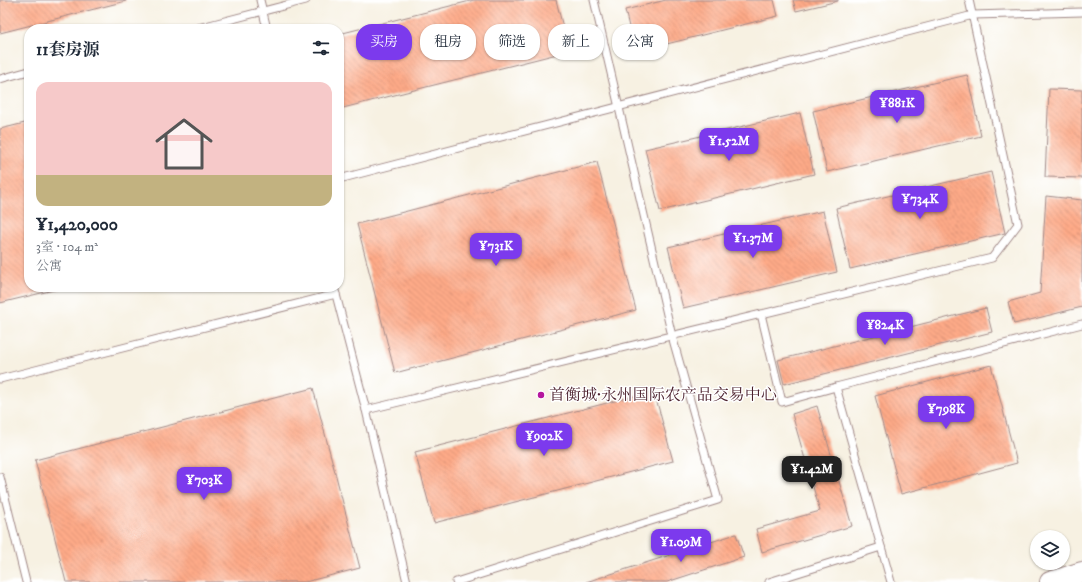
<!DOCTYPE html>
<html lang="zh">
<meta charset="utf-8">
<style>
:root{--surface:#fff;--page:#f2f2f3;--text:#1f2937;--muted:#747a83;--line:#e0e1e3;--accent:#7c3aed}
body{margin:0;font-family:"IM FELL DW Pica","Noto Serif SC",serif;background:var(--page);color:var(--text);height:100vh;display:flex;flex-direction:column;font-size:15px;white-space:nowrap}
*{box-sizing:border-box;margin:0}
p{font-size:13px;color:var(--muted)}
.icon{flex:none;width:22px;height:22px;fill:none;stroke:currentColor;stroke-width:2;stroke-linecap:round;stroke-linejoin:round}
.map{position:relative;flex:1;overflow:hidden}
.details{position:absolute;left:24px;top:24px;width:320px;height:268px;display:flex;flex-direction:column;background:var(--surface);border-radius:16px;box-shadow:0 1px 3px #0004}
.details>*{flex:none}
.hud{position:absolute;left:356px;top:24px;width:380px;height:36px;display:flex;gap:8px}
.fabs{position:absolute;left:1030px;top:530px;display:grid;gap:8px}
.fabs a{display:grid;place-items:center;width:40px;height:40px;border-radius:50%;background:var(--surface);box-shadow:0 1px 3px #0004;font-size:20px}
.price{position:absolute;translate:-50% -34px;padding:0 9px;border-radius:8px;background:var(--accent);color:#fff;font-size:13px;line-height:26px;filter:drop-shadow(0 1px 2px #0008)}
.price::after{content:'';position:absolute;left:50%;top:24px;width:12px;height:9px;margin-left:-6px;background:inherit;clip-path:polygon(0 0,100% 0,50% 100%)}
.price.current{background:#222;color:#fff}
ul{padding:0;list-style:none}
li{display:grid;align-content:center;gap:8px;height:212px;padding:0 12px}
li+li{border-top:1px solid var(--line)}
li span{display:grid;place-items:center;height:124px;border-radius:12px;color:#555}
li>.icon{margin-inline-start:auto}
span .icon{width:72px;height:72px;fill:#fffc;stroke-width:1}
li b{font-size:17px}
h2{display:flex;justify-content:space-between;align-items:center;height:48px;padding:0 12px;font-size:17px}
.chip{padding:0 14px;border-radius:16px;background:var(--surface);box-shadow:0 1px 3px #0004;font-size:14px;line-height:36px}
.chip.current{background:var(--accent);color:#fff}
.map>svg:first-child{display:block}
.building{fill:url(#building-back-hatch)}
.lines{fill:none;stroke-linecap:round;stroke-linejoin:round}
.lane-casing{stroke:#a08886;stroke-width:9}
.secondary-casing{stroke:#a08886;stroke-width:22}
.lane{stroke:#fff;stroke-width:7}
.secondary{stroke:#fff;stroke-width:20}
.poi-dot{fill:#b5179e;stroke:#fff;stroke-width:1.5}
.labels{text-anchor:middle;dominant-baseline:central;stroke-width:3;stroke-linejoin:round;paint-order:stroke}
.poi-label{font-size:16px;fill:#4a1f2b;stroke:#fff;text-anchor:start}
</style>
<div class="map">
<svg width="1082" height="582" viewBox="0 0 1082 582">
<defs>
<pattern id="building-back-hatch" width="6" height="6" patternUnits="userSpaceOnUse"><rect width="6" height="6" fill="#feaa88"/><path d="M-1 5l2 2M0 0l6 6M5-1l2 2" fill="none" stroke="#d08a6f"/></pattern>
</defs>
<rect width="100%" height="100%" fill="#fff"/>
<filter id="ink" filterUnits="userSpaceOnUse"><feTurbulence type="fractalNoise" baseFrequency=".025" numOctaves="2"/><feDisplacementMap in="SourceGraphic" scale="8" xChannelSelector="R" yChannelSelector="G"/><feConvolveMatrix kernelMatrix="1 2 1 2 8 2 1 2 1" color-interpolation-filters="sRGB"/></filter>
<filter id="wash" filterUnits="userSpaceOnUse"><feTurbulence type="fractalNoise" baseFrequency=".012" numOctaves="4" result="noise"/><feDisplacementMap in="SourceGraphic" scale="16" xChannelSelector="R" yChannelSelector="G"/><feGaussianBlur stdDeviation="0.9" result="paint"/><feColorMatrix in="noise" values="0 0 0 0 0 0 0 0 0 0 0 0 0 0 0 0 0 1.4 0 .05"/><feComposite in="paint" operator="in"/></filter>
<g filter="url(#wash)">
<rect width="100%" height="100%" fill="#f7f1e2"/>
<g id="blocks">
<g class="building">
<path d="M0,0H126V1L0,33Z"/>
<path d="M474,0H556L569,51L339,109V34Z"/>
<path d="M666,0H774L778,16L635,52L625,10Z"/>
<path d="M793,0H838V1L796,11Z"/>
<path d="M967,75L981,136L827,172L813,111Z"/>
<path d="M1049,89L1082,90V178L1045,177Z"/>
<path d="M800,113L814,174L660,211L645,149Z"/>
<path d="M29,122V287L62,288L0,303V129Z"/>
<path d="M597,162L636,310L395,373L357,224Z"/>
<path d="M991,172L1005,233L850,269L836,208Z"/>
<path d="M1046,196L1082,200V307L1014,324L1008,302L1040,293Z"/>
<path d="M823,211L837,272L683,308L668,247Z"/>
<path d="M986,308L992,332L784,384L778,360Z"/>
<path d="M991,365L1017,463L901,494L875,396Z"/>
<path d="M313,388L360,568L305,582H66L35,460Z"/>
<path d="M654,391L673,461L434,523L415,452Z"/>
<path d="M817,406L852,526L762,552L756,529L820,511L792,414Z"/>
<path d="M736,534L744,557L667,582H586Z"/>
</g>
</g>
</g>
<g filter="url(#ink)">
<use href="#blocks" fill-opacity="0" stroke="#a08886" stroke-width="1"/>
<g class="lines">
<g class="lane-casing">
<g id="lane">
<path d="M260,0L267,29"/>
<path d="M194,29L306,0"/>
<path d="M0,79L29,71"/>
<path d="M339,179L973,15L1082,12"/>
<path d="M334,287L366,410L407,582"/>
<path d="M761,314L782,402L836,387"/>
<path d="M0,379L336,294"/>
<path d="M366,410L992,258L1018,224L969,0"/>
<path d="M0,477L26,582"/>
<path d="M456,582L718,500L672,336L594,0"/>
<path d="M769,582L881,547"/>
<path d="M891,582L836,387L1082,324"/>
</g>
</g>
<g class="secondary-casing">
<path id="secondary" d="M1050,582L1082,572"/>
</g>
<use href="#lane" class="lane"/>
<use href="#secondary" class="secondary"/>
</g>
</g>
<circle class="poi-dot" cx="541" cy="395" r="4"/>
<g class="labels">
<g class="poi-label">
<text x="549" y="395">首衡城·永州国际农产品交易中心</text>
</g>
</g>
</svg>
<div class="fabs">
<a><svg class="icon" aria-label="layers" viewBox="0 0 24 24"><path d="M12 4l9 5-9 5-9-5zM3 14l9 5 9-5"/></svg></a>
</div>
<b class="price" style="left:897px;top:124px">¥881K</b>
<b class="price" style="left:729px;top:162px">¥1.52M</b>
<b class="price" style="left:920px;top:220px">¥734K</b>
<b class="price" style="left:753px;top:259px">¥1.37M</b>
<b class="price" style="left:496px;top:267px">¥731K</b>
<b class="price" style="left:885px;top:346px">¥824K</b>
<b class="price" style="left:946px;top:430px">¥798K</b>
<b class="price" style="left:544px;top:457px">¥902K</b>
<b class="price current" style="left:812px;top:490px">¥1.42M</b>
<b class="price" style="left:204px;top:501px">¥703K</b>
<b class="price" style="left:681px;top:563px">¥1.09M</b>
<div class="hud">
<a class="chip current">买房</a>
<a class="chip">租房</a>
<a class="chip">筛选</a>
<a class="chip">新上</a>
<a class="chip">公寓</a>
</div>
<section class="details">
<h2>11套房源<svg class="icon" aria-label="filters" viewBox="0 0 24 24"><path d="M4 7h16M4 17h16"/><circle cx="9" cy="7" r="2"/><circle cx="15" cy="17" r="2"/></svg></h2>
<ul>
<li><span style="background:linear-gradient(#f6c9c9 75%,#c2b280 0)"><svg class="icon" aria-label="home" viewBox="0 0 24 24"><path d="M3 11l9-7 9 7M6 9v11h12V9"/></svg></span><div><b>¥1,420,000</b><p>3室 · 104 m²</p><p>公寓</p></div></li>
</ul>
</section>
</div>
